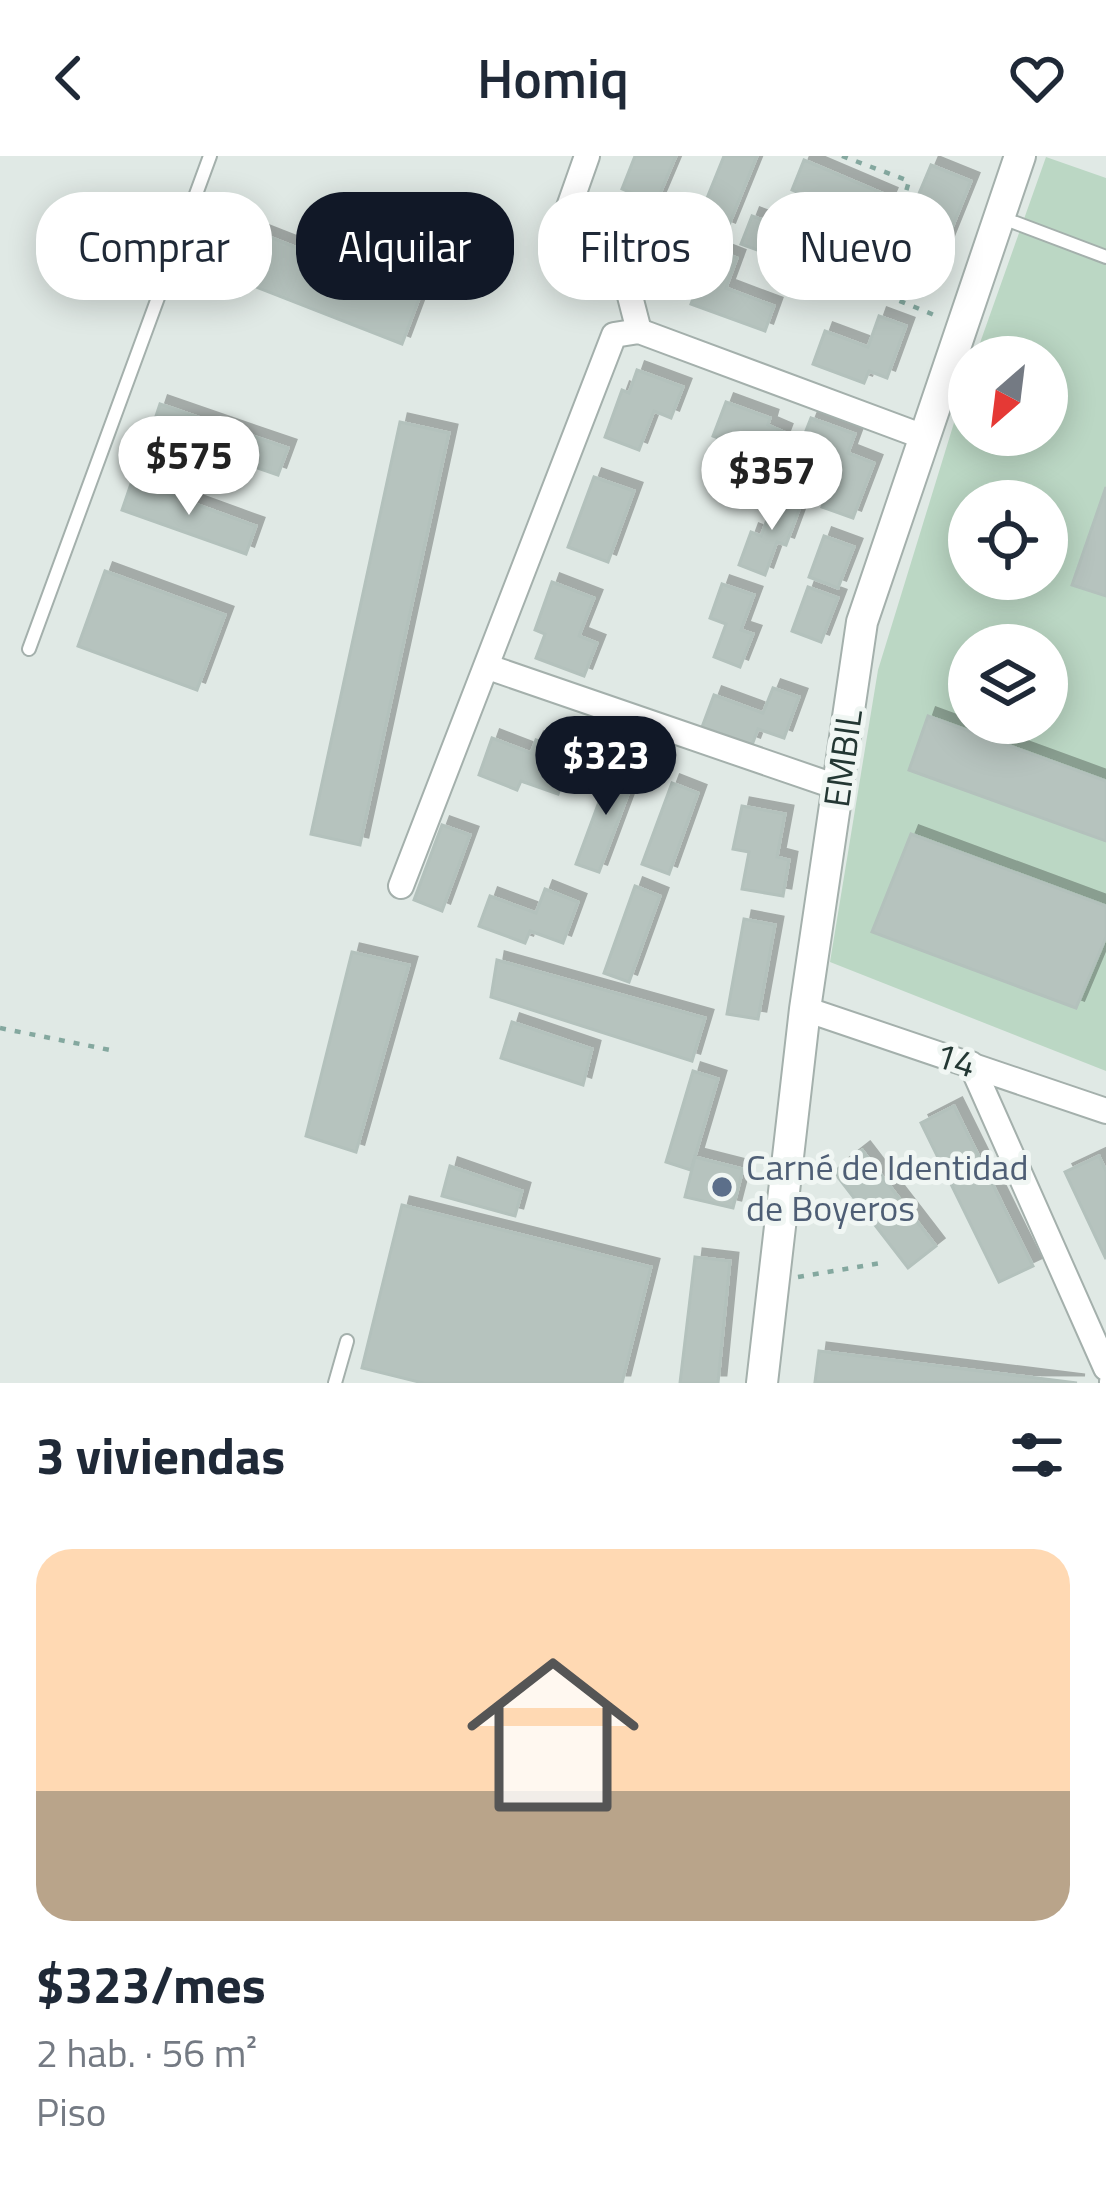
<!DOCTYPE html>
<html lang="es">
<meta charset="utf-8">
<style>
:root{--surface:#fff;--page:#f2f2f3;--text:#1f2937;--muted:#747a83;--line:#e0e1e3;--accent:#111827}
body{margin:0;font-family:"Titillium Web",sans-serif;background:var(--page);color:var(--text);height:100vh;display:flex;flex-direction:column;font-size:45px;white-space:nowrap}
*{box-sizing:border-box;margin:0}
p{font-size:39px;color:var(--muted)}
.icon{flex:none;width:66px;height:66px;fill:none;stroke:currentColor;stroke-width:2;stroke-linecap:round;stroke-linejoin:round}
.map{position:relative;height:1227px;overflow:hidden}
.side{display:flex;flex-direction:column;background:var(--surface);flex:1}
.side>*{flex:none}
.banner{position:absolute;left:36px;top:36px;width:1035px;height:108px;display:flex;gap:24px}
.needle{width:78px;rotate:208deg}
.fabs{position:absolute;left:948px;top:180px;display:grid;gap:24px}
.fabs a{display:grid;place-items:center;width:120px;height:120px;border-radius:50%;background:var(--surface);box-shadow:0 6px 30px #0003;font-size:60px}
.price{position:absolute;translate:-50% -102px;padding:0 27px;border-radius:42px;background:#fff;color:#222;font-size:39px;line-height:78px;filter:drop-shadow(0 3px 6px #0008)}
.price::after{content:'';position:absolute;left:50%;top:72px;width:36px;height:27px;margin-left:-18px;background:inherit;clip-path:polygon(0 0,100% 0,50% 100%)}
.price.active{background:var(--accent);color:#fff}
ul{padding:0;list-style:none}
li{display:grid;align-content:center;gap:24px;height:636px;padding:0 36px}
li+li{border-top:3px solid var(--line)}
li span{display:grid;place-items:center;height:372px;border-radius:36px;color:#555}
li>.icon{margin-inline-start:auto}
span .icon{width:216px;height:216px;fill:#fffc;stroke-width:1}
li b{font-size:51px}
h2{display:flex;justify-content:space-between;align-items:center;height:144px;padding:0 36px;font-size:51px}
.pill{padding:0 42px;border-radius:48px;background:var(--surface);box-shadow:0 6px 30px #0003;font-size:42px;line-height:108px}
.pill.active{background:var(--accent);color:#fff}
header{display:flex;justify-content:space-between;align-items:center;height:156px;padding:0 36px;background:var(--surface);font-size:54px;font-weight:600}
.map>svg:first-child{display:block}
.green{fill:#bbd7c4;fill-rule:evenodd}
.building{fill:#b6c3be;stroke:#b3c1bc;stroke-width:3;filter:url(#shadow)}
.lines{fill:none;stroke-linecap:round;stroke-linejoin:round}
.service-casing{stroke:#a4b0ac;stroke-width:16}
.minor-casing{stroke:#a4b0ac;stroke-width:28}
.tertiary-casing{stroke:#a4b0ac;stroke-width:34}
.path{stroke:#84a89f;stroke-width:4.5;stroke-dasharray:6 9;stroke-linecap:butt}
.service{stroke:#fff;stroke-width:12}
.minor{stroke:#fff;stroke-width:24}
.tertiary{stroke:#fff;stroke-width:30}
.service-dot{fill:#5c6f8a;stroke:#f0f6f3;stroke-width:4.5}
.labels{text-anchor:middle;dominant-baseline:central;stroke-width:10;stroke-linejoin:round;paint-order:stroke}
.street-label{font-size:36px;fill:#233733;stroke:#f0f6f3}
.service-label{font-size:36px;fill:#4e5e75;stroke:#f0f6f3;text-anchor:start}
</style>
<header><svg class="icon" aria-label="back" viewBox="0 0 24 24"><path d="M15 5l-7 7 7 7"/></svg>Homiq<svg class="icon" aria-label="heart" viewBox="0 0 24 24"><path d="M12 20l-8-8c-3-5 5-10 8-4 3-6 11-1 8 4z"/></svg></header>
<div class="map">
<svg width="1106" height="1227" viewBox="0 0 1106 1227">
<defs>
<filter id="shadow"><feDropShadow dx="8" dy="-8" stdDeviation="0" flood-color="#0004"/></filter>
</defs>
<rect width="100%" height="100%" fill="#e0e9e5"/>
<path class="green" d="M1046,1L1106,22V915L830,806L878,514L969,218V279H1047V201H975ZM969,345H1047V423H969ZM969,489H1047V567H969Z"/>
<g class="building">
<path d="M635,0H676L656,47L622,33Z"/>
<path d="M724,0H757L727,74L699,62Z"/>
<path d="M804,4L889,40L876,70L792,34Z"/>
<path d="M931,9L971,25L933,119L892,102Z"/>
<path d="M752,60L861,100L850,128L741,88Z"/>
<path d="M239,69L420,140L402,188L220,117Z"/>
<path d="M711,92L737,102L726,132L774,150L765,175L691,148Z"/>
<path d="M879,160L906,170L887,222L869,215L864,227L813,208L825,175L868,191Z"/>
<path d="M637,214L683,231L671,262L654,255L639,294L605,281L622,234L629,237Z"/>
<path d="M726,246L770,262L768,269L784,276L765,327L740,318L749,293L713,280Z"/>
<path d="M160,248L288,292L278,319L151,275Z"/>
<path d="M811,262L855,278L848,297L874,307L853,362L822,351L836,314L796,300Z"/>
<path d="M400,266L449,277L360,689L311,678Z"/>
<path d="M594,321L634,335L608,406L568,391Z"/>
<path d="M132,325L256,370L246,398L122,354Z"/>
<path d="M1106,331V440L1072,429Z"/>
<path d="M778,334L803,343L786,389L777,386L765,419L739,409L751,376L761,380Z"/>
<path d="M824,380L854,391L838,432L809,421Z"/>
<path d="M105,415L225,459L197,534L78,490Z"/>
<path d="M552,426L594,442L579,480L597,487L584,520L536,502L545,478L535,474Z"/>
<path d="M722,428L754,439L741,474L753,478L740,511L714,501L726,468L710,462Z"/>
<path d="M808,431L838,442L821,486L792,475Z"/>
<path d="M773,532L799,541L784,582L758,573L752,589L702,571L714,539L763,557Z"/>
<path d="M928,560L1106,625V685L909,614Z"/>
<path d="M492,582L531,597L536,584L573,597L558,638L521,625L517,634L479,619Z"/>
<path d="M613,608L636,617L599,716L576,708Z"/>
<path d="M672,627L698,637L669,718L642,708Z"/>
<path d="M742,650L785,658L777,701L789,704L783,740L742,733L749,696L733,693Z"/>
<path d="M442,669L470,679L442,755L414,744Z"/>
<path d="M911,678L1106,750V781L1076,852L872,776Z"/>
<path d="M635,730L660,740L629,826L604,817Z"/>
<path d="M545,733L578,746L563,787L530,775L525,787L479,770L490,740L536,757Z"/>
<path d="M744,763L775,769L758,863L727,858Z"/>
<path d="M352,796L409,809L356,996L306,980Z"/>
<path d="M497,804L705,862L692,905L491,841Z"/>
<path d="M512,866L592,893L583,929L501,902Z"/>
<path d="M693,915L718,923L691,1014L666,1006Z"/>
<path d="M954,950L1033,1110L999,1126L921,967Z"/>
<path d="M862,994L936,1090L908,1112L834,1016Z"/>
<path d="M1099,1000L1106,1015V1103L1065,1016Z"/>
<path d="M695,1001L743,1013L733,1052L685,1041Z"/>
<path d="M450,1010L522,1035L515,1060L442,1040Z"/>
<path d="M402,1049L651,1111L622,1227H423L362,1212Z"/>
<path d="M695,1101L730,1105L718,1227H680Z"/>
<path d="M819,1195L1077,1227L815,1226Z"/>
</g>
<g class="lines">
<g class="service-casing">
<g id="service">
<path d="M1000,61L1106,101"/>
<path d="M29,493L210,0"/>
<path d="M335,1227L347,1185"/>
<path d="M1106,1227V1225"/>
</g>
</g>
<g class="minor-casing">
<g id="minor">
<path d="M587,0L563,68L625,121L639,175"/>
<path d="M488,511L837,631"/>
<path d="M401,730L614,179L639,175L924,281"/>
<path d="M805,853L1106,955"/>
<path d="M971,908L1106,1212"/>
</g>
</g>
<g class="tertiary-casing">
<path id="tertiary" d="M762,1227L805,853L862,466L1020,0"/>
</g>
<g class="path">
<path d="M842,0L909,25L878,136L939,161"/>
<path d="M0,872L110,894"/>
<path d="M798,1121L881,1107"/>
</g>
<use href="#service" class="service"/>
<use href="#minor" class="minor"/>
<use href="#tertiary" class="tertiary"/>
</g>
<circle class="service-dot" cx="722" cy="1031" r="12"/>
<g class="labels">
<g class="street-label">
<text transform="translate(842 602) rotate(-82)">EMBIL</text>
<text transform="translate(956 903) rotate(18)">14</text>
</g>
<g class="service-label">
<text x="746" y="1010">Carné de Identidad<tspan x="746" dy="41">de Boyeros</tspan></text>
</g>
</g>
</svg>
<div class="fabs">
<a><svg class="needle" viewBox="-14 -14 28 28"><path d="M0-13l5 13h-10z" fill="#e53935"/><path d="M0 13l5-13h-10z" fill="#747a83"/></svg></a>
<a><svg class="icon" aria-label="locate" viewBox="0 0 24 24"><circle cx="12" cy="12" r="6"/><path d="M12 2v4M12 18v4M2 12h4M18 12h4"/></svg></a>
<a><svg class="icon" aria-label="layers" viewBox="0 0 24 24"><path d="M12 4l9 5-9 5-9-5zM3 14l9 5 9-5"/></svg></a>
</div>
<b class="price" style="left:189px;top:362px">$575</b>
<b class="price" style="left:772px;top:377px">$357</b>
<b class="price active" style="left:606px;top:662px">$323</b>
<div class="banner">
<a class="pill">Comprar</a>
<a class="pill active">Alquilar</a>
<a class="pill">Filtros</a>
<a class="pill">Nuevo</a>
</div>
</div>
<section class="side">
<h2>3 viviendas<svg class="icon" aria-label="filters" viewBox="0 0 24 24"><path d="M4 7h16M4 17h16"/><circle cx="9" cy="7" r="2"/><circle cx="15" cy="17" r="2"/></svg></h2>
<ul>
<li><span style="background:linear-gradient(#ffd9b3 65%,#b9a48a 0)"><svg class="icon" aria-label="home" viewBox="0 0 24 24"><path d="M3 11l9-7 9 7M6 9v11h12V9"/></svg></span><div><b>$323/mes</b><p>2 hab. · 56 m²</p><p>Piso</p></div></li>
</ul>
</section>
